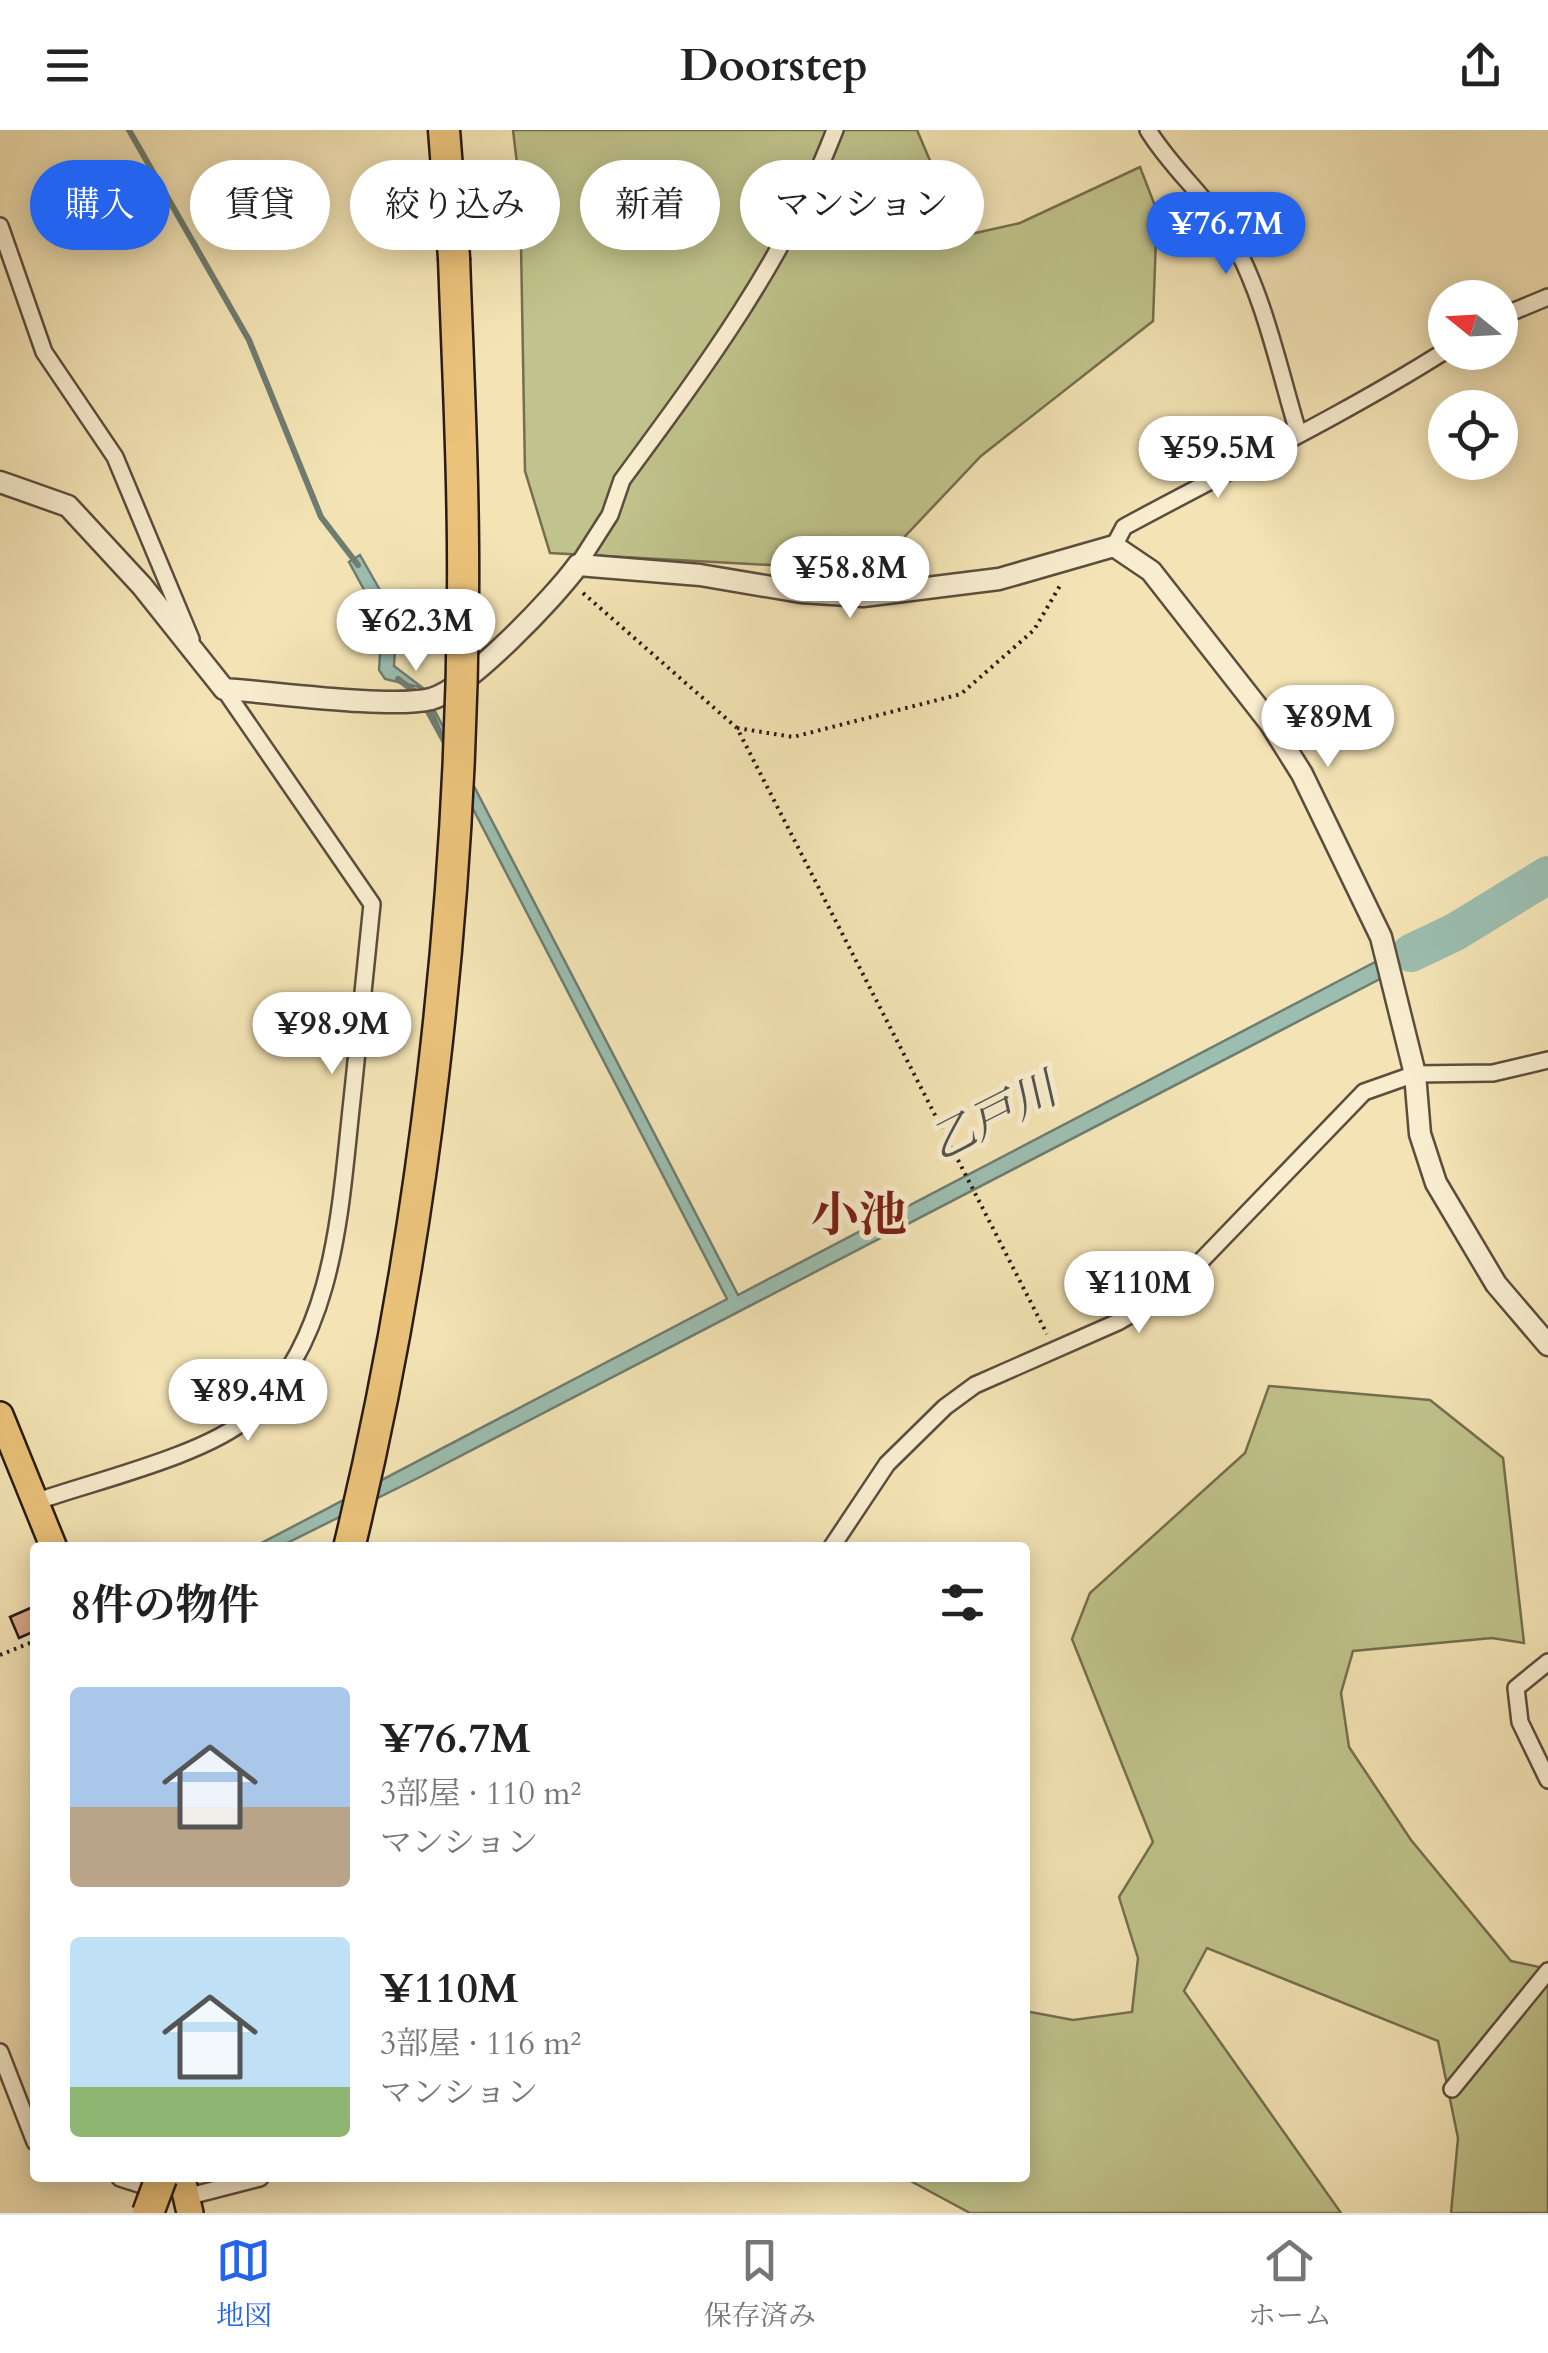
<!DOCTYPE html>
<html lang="ja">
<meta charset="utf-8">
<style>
:root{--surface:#fff;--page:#f2f2f2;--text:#222;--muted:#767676;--line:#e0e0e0;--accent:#2563eb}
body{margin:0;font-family:Cardo,"Noto Serif JP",serif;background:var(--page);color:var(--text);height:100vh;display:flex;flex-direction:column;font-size:38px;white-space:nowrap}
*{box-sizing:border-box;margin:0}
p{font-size:32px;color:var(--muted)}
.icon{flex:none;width:55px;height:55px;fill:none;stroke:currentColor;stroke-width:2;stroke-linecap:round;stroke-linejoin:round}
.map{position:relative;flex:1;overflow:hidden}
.panel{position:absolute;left:30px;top:1412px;width:1000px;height:640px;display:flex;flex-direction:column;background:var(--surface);border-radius:10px;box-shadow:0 5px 25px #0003}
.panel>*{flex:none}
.hud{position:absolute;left:30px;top:30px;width:1000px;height:90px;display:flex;gap:20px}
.needle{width:65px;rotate:288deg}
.fabs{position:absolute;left:1428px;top:150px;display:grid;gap:20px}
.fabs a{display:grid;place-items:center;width:90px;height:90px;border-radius:50%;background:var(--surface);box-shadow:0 5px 25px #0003;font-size:50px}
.price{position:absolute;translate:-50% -85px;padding:0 22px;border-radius:35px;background:#fff;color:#222;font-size:32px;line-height:65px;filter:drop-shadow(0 2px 5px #0008)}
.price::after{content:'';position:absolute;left:50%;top:60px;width:30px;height:22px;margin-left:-15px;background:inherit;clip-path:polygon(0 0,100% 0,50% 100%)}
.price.current{background:var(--accent);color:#fff}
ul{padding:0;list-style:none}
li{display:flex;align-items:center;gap:30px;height:250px;padding:0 40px}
li span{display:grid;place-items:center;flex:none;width:280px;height:200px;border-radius:10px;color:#555}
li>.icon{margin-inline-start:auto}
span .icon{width:120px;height:120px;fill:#fffc;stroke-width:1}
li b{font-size:42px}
h2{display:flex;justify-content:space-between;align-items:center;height:120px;padding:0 40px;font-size:42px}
.chip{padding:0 35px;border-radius:45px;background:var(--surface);box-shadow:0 5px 25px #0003;font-size:35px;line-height:90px}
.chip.current{background:var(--accent);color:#fff}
header{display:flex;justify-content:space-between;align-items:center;height:130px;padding:0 40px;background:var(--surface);font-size:45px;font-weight:700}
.tab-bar{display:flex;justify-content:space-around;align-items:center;height:140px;border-top:2px solid var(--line);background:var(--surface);font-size:28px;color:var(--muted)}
.tab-bar a{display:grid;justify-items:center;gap:5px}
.tab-bar .current{color:var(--accent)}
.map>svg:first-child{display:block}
.green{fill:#c0c38b;stroke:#746f50;stroke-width:2.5}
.water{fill:#9cbeb0;stroke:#6e7d72;stroke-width:2.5}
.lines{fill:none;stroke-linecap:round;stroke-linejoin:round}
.stream{stroke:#6e7d72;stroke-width:6}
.river{stroke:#9cbeb0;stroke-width:38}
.building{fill:#e0ab8b;stroke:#291b16;stroke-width:2.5}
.minor-casing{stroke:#5c4d3e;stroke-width:20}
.tertiary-casing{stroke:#5c4d3e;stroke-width:25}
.primary-casing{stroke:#291b16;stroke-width:30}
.motorway-casing{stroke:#291b16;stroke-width:35}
.path{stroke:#291b16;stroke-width:4;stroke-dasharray:2.5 5;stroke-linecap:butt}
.minor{stroke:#f8edcf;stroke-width:15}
.tertiary{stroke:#f8edcf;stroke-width:20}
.primary{stroke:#eac27a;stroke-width:25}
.motorway{stroke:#eac27a;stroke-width:30}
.motorway-bridge-casing{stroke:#291b16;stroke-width:35;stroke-linecap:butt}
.motorway-bridge{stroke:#eac27a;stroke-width:30}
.labels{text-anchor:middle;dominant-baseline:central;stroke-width:10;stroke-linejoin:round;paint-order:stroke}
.water-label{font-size:45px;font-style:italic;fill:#51544c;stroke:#f8edcf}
.quarter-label{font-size:48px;font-weight:bold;fill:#7a1f14;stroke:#f8edcf}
</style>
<header><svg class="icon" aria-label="menu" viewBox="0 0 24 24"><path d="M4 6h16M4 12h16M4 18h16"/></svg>Doorstep<svg class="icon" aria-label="share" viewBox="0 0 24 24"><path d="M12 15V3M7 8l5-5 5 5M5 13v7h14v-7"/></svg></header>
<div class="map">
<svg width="1548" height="2083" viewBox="0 0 1548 2083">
<rect width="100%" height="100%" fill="#f4e4b5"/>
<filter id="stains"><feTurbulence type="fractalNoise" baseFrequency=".002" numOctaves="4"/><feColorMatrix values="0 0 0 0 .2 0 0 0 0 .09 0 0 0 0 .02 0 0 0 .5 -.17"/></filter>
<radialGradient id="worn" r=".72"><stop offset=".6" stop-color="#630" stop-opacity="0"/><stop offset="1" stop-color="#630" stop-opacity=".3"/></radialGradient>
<g class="green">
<path d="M513,0H917L962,106L1020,93L1140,37L1157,81L1153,191L981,326L891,421L806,437L550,423L525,341L520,59Z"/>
<path d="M1269,1256L1430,1270L1503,1328L1524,1513L1492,1508L1353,1521L1341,1563L1349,1617L1411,1710L1511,1831L1548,1839V2083H1451L1458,2008L1438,1911L1207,1818L1184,1861L1341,2083H970L905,2048H1025V1881L1073,1890L1132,1882L1138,1828L1119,1767L1153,1712L1072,1509L1090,1463L1245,1323Z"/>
</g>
<path class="water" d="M360,425L397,490L394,536L423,558L738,1165L1375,832L1451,796L1457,809L418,1348L279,1417L252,1418L727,1169L471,675L423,558L385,549L379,540L382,493L349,432Z"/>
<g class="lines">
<g class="stream">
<path d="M129,0L249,210L321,387L358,435"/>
<path d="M398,549L419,565"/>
<path d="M425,576L448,618"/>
</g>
<path class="river" d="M1411,823L1455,802L1548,745"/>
</g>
<path class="building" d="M35,1476V1501L19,1508L10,1487Z"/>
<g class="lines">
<g class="minor-casing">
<g id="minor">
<path d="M1148,0C1171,38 1206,66 1229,104C1264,164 1278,236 1298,302"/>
<path d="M0,96L44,222L115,327L191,509"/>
<path d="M1500,187L1548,167"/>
<path d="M1114,416L1124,397C1231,339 1342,286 1445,221"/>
<path d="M578,435L610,385L622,350C704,239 785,130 835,0"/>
<path d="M38,1371C95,1351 206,1325 249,1287C336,1208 340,1078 352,970C359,905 365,840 372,774L224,559"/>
<path d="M831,1418L887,1334L945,1277L975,1255L1118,1192L1173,1160L1364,962L1415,944L1493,943L1548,930"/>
<path d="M1548,1532L1516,1558L1520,1592L1548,1650"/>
<path d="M0,1922L35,2012"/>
<path d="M1452,1959L1548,1841"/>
<path d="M120,2048L161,2061"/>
<path d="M182,2068L260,2048"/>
</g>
</g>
<g class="tertiary-casing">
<path id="tertiary" d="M0,352L68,376L142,456L224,559C271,562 390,579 431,569C467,559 555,467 578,435L700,445L801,462L863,466L999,449L1114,416L1151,441L1270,593L1302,644L1381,807L1415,944L1420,1004L1436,1053L1496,1154L1548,1215"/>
</g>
<g class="primary-casing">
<g id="primary">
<path d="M0,1285L54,1418"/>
<path d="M182,2048L190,2083"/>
</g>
</g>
<g class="motorway-casing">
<path id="motorway" d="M444,0L454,128"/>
</g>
<g class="path">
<path d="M583,463L737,598L1047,1204"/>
<path d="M737,598L793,607L961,564L1034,500L1061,454"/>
<path d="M0,1525L35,1511"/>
</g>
<use href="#minor" class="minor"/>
<use href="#tertiary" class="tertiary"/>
<use href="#primary" class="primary"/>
<use href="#motorway" class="motorway"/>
<g class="motorway-bridge-casing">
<g id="motorway-bridge">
<path d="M349,1418C423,1113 461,780 463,467C464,354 458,241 454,128"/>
<path d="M148,2083L161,2048"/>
</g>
</g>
<use href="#motorway-bridge" class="motorway-bridge"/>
</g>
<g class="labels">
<g class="water-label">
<text transform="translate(993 987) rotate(-27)">乙戸川</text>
</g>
<g class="quarter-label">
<text x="859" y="1085">小池</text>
</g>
</g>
<rect width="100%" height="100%" filter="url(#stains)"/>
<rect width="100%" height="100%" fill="url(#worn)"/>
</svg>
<div class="fabs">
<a><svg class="needle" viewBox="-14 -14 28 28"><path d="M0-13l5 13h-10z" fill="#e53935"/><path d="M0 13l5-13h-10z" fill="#767676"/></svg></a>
<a><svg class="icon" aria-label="locate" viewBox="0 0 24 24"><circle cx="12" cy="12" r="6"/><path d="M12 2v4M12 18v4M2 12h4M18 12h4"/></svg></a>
</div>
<b class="price current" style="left:1226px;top:147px">¥76.7M</b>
<b class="price" style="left:1218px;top:371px">¥59.5M</b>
<b class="price" style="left:850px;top:491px">¥58.8M</b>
<b class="price" style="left:416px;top:544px">¥62.3M</b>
<b class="price" style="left:1328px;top:640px">¥89M</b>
<b class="price" style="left:332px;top:947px">¥98.9M</b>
<b class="price" style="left:1139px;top:1206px">¥110M</b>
<b class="price" style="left:248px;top:1314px">¥89.4M</b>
<div class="hud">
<a class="chip current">購入</a>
<a class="chip">賃貸</a>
<a class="chip">絞り込み</a>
<a class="chip">新着</a>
<a class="chip">マンション</a>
</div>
<section class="panel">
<h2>8件の物件<svg class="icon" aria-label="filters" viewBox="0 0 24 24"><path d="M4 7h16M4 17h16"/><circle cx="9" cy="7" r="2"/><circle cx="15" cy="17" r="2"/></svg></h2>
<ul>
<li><span style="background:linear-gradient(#a9c7e8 60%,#b9a48a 0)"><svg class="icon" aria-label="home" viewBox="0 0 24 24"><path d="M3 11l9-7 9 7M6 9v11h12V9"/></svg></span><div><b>¥76.7M</b><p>3部屋 · 110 m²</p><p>マンション</p></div></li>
<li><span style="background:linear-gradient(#bfe0f5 75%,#8fb573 0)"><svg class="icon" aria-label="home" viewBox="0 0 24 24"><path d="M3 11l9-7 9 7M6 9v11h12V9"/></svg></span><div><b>¥110M</b><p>3部屋 · 116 m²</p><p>マンション</p></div></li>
</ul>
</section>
</div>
<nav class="tab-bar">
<a class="current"><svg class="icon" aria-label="map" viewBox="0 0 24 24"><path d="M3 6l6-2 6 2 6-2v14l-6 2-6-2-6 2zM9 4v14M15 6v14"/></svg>地図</a>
<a><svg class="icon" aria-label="saved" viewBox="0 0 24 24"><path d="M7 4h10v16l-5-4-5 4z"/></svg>保存済み</a>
<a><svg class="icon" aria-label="home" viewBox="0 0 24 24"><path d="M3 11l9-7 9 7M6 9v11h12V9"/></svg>ホーム</a>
</nav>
